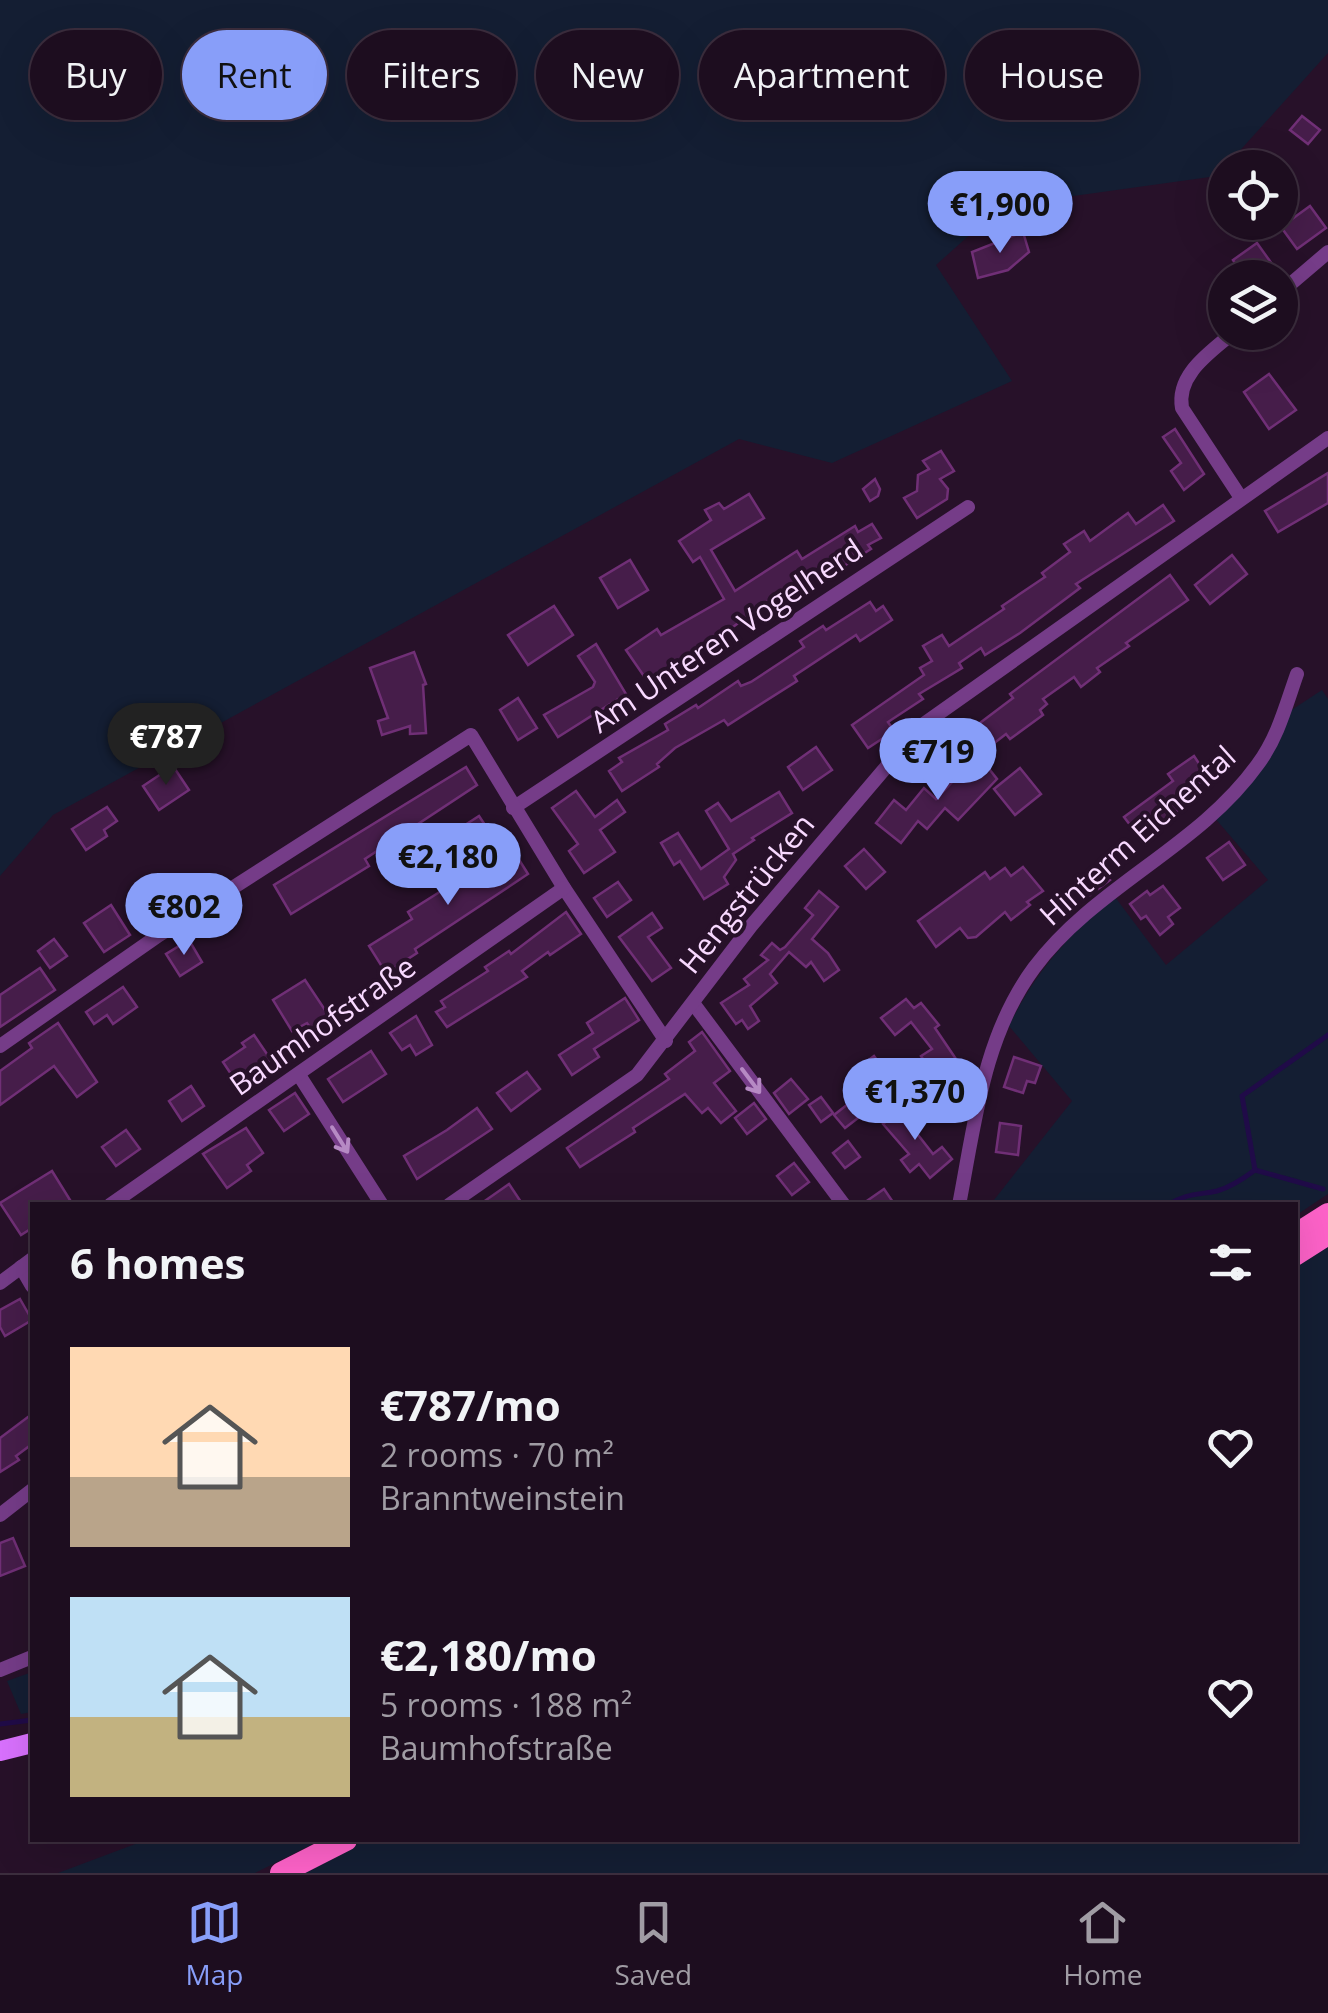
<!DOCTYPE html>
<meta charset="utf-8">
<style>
:root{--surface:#1d0d1f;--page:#2a1b2c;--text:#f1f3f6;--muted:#a09ca4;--line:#3b2d3d;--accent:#889ef9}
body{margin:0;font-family:"Open Sans",sans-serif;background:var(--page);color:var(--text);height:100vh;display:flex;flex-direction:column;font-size:38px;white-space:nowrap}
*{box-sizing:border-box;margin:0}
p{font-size:32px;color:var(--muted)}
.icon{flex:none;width:55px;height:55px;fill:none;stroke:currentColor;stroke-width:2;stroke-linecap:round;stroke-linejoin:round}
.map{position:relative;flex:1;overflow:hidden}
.side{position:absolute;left:30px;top:1202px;width:1268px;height:640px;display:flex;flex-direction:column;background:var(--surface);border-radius:0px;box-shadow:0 10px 40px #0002,0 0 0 2px var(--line)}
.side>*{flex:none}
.top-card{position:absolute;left:30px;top:30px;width:1270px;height:90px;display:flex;gap:20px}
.tools{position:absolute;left:1208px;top:150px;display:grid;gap:20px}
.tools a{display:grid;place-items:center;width:90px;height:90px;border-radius:50%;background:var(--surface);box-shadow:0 10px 40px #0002,0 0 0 2px var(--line);font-size:50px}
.price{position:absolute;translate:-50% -85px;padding:0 22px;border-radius:35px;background:var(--accent);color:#111;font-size:32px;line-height:65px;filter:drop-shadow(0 2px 5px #0008)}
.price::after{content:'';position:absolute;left:50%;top:60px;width:30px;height:22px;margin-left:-15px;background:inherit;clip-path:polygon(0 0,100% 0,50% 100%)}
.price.on{background:#222;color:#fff}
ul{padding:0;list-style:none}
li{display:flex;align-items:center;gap:30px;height:250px;padding:0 40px}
li span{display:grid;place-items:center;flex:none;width:280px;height:200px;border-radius:0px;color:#555}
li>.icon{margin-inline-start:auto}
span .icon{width:120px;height:120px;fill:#fffc;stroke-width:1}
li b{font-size:42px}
h2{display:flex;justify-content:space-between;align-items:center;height:120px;padding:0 40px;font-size:42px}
.pill{padding:0 35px;border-radius:45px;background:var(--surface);box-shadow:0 10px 40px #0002,0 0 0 2px var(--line);font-size:35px;line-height:90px}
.pill.on{background:var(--accent);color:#111}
.dock{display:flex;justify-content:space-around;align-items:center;height:140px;border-top:2px solid var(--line);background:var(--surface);font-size:28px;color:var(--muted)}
.dock a{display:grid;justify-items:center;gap:5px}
.dock .on{color:var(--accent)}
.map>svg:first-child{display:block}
.green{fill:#141e33}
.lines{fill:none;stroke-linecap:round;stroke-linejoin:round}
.stream{stroke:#200b48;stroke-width:5}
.building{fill:#461d4a;stroke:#702f76;stroke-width:2.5}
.street{stroke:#753c88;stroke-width:14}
.secondary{stroke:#d971fe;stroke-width:20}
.primary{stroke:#fd62c8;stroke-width:22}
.oneway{stroke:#b68ac4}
.labels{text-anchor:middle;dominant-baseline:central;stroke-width:8;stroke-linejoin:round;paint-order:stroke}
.street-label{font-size:30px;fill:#f8d9ff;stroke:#271129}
</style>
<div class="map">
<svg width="1328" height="1873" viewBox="0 0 1328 1873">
<rect width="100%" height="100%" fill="#271129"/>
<g class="green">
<path d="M0,0H1328V53L1217,176L1002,206L936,265L1012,381L832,463L739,439L53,815L0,876Z"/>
<path d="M1322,690L1328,699V1194L1295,1216V1205H990L1072,1101L1009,1026C1035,973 1069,933 1115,897L1166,965L1268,880L1214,817L1290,711Z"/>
<path d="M1328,1242V1873H302L365,1840H1295V1264Z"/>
<path d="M32,1672V1712L21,1714L7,1681Z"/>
<path d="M146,1840H321L255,1873H58Z"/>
</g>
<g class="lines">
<g class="stream">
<path d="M1255,1170L1323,1189"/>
<path d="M1168,1205C1186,1193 1198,1195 1217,1191C1231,1187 1243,1179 1255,1170L1242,1096L1328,1035"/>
<path d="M0,1724L32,1720"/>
</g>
</g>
<g class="building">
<path d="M1302,116L1320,130L1308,144L1290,130Z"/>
<path d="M1310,206L1326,228L1297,249L1281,227Z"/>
<path d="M1023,232L1029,252L1008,270L978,278L972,252Z"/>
<path d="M1257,243L1272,264L1264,270L1269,278H1245L1233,260Z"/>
<path d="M1269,374L1296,410L1269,429L1244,392Z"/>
<path d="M1175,429L1204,474L1184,490L1171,471L1181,463L1163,437Z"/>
<path d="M941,451L954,471L940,479L948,489L947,499L917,518L904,498L917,491L918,475L929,469L923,461Z"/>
<path d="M1328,473V503L1278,532L1265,511Z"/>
<path d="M875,479L880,489L878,496L870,501L863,489Z"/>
<path d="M749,494L764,518L711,550L735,591L797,551L802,559L855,526L858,532L872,524L881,538L868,545L871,549L836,571L830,563L776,598L775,596L718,638L648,682L626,650L657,629L661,635L724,599L700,557L693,562L679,541L711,520L705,510L719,503L724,509Z"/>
<path d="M1163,505L1174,521L1076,584L1080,588L1020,633L985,655L981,648L959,663L962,668L919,694L923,699L888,722L894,731L868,748L852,725L924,675L920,668L932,661L923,646L942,635L949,646L1004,609L1002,606L1045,577L1042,573L1070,552L1064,544L1084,531L1090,541L1128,513L1136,524Z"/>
<path d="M1232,555L1247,574L1210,604L1195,585Z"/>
<path d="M630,560L648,590L618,608L600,578Z"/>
<path d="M1170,575L1188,600L1126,643L1129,646L1097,668L1100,672L1081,687L1074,677L1043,699L1047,704L1040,710L1043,715L1010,739L1006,734L971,761L956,741L1013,698L1010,694Z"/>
<path d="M870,602L876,611L883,606L892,620L860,641L856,635L794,676L797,681L728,725L724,720L675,748L657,764L659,767L622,791L609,771L622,762L619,758L668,730L665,724L696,705L698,708L738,681L741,686L751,682L804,647L800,641L823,626L826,630Z"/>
<path d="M554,606L573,635L528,665L508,635Z"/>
<path d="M596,644L626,694L558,737L544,715L593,687L595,682L578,656Z"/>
<path d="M414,652L426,684L423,685L426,733L410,734V726L382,735L378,721L388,718L370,668Z"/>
<path d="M518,698L537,728L518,740L500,710Z"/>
<path d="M816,747L832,770L803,790L788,767Z"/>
<path d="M1194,756L1208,777L1175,800L1181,808L1140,838L1124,817L1173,781L1168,774Z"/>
<path d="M982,760L997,779L958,820L945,808L927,829L918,821L901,843L876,823L894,800L906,810L924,788L936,799L957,777Z"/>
<path d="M173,766L189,790L159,810L143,786Z"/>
<path d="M466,767L477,785L365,859L369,866L291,914L274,885Z"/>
<path d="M1020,768L1041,794L1015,815L994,789Z"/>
<path d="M576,791L595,817L617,800L625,812L600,830L615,852L584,873L569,851L578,844L552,808Z"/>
<path d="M779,792L792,813L752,838L754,840L733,854L736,860L724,877L728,884L704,899L680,861L674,865L661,843L678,833L701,869L729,849L706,811L718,803L731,821Z"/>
<path d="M107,807L117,821L104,830L107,836L86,850L72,829Z"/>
<path d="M479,816L487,828L438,863L428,849Z"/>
<path d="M1229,842L1245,865L1223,880L1207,858Z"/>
<path d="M511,847L528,874L415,949L417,953L386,973L369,946L412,919L408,912Z"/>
<path d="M864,849L885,872L866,889L845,866Z"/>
<path d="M1023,867L1043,891L1027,902L1030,905L1011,920L1005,912L976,937L968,938L960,928L936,947L918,921L985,872L990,879L1005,868L1011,876Z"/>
<path d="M1102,868L1110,880L1090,895L1081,884Z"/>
<path d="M618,882L631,900L607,917L594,898Z"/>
<path d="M1163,886L1180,908L1168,917L1173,924L1160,935L1146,916L1141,919L1130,904L1147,891L1150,895Z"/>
<path d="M155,889L164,903L147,915L138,901Z"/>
<path d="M819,891L838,907L812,939L828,953L839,970L824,981L811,962L806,967L789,952L770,974L777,983L750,1006L759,1021L748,1029L742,1020L736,1024L721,1003L749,985L744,979L768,960L761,955L772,943L780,950L785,947L813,915L805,908Z"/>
<path d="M111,905L130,935L104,952L84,923Z"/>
<path d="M566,912L581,934L550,955L548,952L522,971L527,977L447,1027L436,1012L445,1007L441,1001L488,971L485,967L509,951L511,954Z"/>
<path d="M652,913L662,928L648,937L671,968L652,981L619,937Z"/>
<path d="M54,939L67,956L50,968L38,951Z"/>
<path d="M189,940L202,962L180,976L166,954Z"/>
<path d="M40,968L55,990L0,1027V995Z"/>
<path d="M305,980L331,1019L312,1030L307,1023L292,1031L273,1000Z"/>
<path d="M123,987L137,1007L113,1024L107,1015L94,1024L86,1012Z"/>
<path d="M625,998L639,1020L594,1049L599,1057L572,1075L559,1055L593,1033L587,1023Z"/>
<path d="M906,999L914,1008L921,1003L939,1025L935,1028L960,1065L937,1080L921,1056L932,1049L911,1022L895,1035L881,1018Z"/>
<path d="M416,1016L432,1045L416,1055L410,1045L402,1050L390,1033Z"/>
<path d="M58,1023L97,1082L77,1097L54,1066L0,1105V1071L32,1048L29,1043Z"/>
<path d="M702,1032L730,1071L714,1083L736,1111L721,1123L708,1108L702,1113L685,1094L633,1128L635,1132L580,1167L567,1148L669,1079L665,1074L695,1051L689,1042Z"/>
<path d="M254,1035L271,1060L237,1083L223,1062L245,1047L242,1043Z"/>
<path d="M371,1051L386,1074L343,1102L328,1079Z"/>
<path d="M874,1056L890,1078L859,1100L850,1090L858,1082L851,1073Z"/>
<path d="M1014,1057L1041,1066L1035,1083L1027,1081L1023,1093L1004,1087Z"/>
<path d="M527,1072L540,1089L511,1111L497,1093Z"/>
<path d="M791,1079L808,1099L789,1114L774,1093Z"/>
<path d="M191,1086L204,1106L182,1121L169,1101Z"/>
<path d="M949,1092L963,1110L950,1119L937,1101Z"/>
<path d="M295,1093L309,1114L284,1131L269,1110Z"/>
<path d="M821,1097L833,1113L821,1122L809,1105Z"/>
<path d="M754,1103L766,1119L747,1134L735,1118Z"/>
<path d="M848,1104L858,1118L845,1128L834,1115Z"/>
<path d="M906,1105L922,1124L915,1131L933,1154L942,1147L952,1159L930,1178L919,1164L910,1172L901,1160L909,1154L883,1124Z"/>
<path d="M477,1108L492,1129L417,1179L404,1156L447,1130Z"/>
<path d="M1000,1123L1021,1126L1018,1155L996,1152Z"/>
<path d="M246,1128L263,1153L247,1165L251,1171L227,1188L203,1154Z"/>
<path d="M126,1130L140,1149L116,1166L102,1147Z"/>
<path d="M848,1141L860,1157L845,1168L833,1153Z"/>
<path d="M794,1163L809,1182L792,1195L777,1176Z"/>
<path d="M52,1171L70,1200L63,1205H32V1228L21,1235L0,1203Z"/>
<path d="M509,1184L523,1205H479Z"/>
<path d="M884,1189L895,1205H861Z"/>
<path d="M20,1299L32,1320L5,1336L0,1327V1310Z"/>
<path d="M32,1414V1444L16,1456L19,1460L0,1472V1438Z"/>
<path d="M13,1538L25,1566L0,1576V1543Z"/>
</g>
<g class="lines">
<g class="street">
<path d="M1280,293L1328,252"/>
<path d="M1234,332C1211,352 1176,374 1182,408L1241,498"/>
<path d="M513,808L968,507"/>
<path d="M693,1003L844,1205"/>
<path d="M0,1046L159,935L471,735L564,888L666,1041"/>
<path d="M299,1075L382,1205"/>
<path d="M110,1205L564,888"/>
<path d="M449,1205L637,1075L751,926L921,726L1328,438"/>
<path d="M959,1205C975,1123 983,1037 1034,968C1095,886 1199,847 1258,764C1278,737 1286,705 1297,674"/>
<path d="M21,1267L32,1286"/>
<path d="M0,1283L32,1259"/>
<path d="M0,1515L32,1490"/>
<path d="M0,1670L32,1657"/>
</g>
<path class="secondary" d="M0,1751L32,1743"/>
<g class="primary">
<path d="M1295,1235L1328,1214"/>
<path d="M1295,1255L1328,1234"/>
<path d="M281,1873L346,1840"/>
</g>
</g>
<defs><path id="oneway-shaft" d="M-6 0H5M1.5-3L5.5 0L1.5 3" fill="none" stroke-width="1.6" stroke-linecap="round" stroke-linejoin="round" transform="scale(2.5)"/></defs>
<g class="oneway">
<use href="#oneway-shaft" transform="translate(751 1081) rotate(53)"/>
<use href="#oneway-shaft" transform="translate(340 1140) rotate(58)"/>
</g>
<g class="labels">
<g class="street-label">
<text transform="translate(726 635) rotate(-34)">Am Unteren Vogelherd</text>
<text transform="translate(1137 835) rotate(-42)">Hinterm Eichental</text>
<text transform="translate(746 893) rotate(-51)">Hengstrücken</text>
<text transform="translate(322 1025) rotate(-35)">Baumhofstraße</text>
</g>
</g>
</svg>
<div class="tools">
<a><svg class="icon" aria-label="locate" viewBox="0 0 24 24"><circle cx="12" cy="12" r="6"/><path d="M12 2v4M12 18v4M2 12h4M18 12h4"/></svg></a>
<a><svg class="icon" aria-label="layers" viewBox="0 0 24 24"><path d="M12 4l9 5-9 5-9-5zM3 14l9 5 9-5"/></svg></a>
</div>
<b class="price" style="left:1000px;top:256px">€1,900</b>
<b class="price on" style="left:166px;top:788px">€787</b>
<b class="price" style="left:938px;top:803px">€719</b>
<b class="price" style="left:448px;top:908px">€2,180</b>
<b class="price" style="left:184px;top:958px">€802</b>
<b class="price" style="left:915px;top:1143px">€1,370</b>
<div class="top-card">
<a class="pill">Buy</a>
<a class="pill on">Rent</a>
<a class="pill">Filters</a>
<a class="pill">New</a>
<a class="pill">Apartment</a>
<a class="pill">House</a>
</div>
<section class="side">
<h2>6 homes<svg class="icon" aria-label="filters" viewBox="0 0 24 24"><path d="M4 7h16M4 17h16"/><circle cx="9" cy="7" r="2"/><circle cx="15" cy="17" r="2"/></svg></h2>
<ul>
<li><span style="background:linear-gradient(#ffd9b3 65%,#b9a48a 0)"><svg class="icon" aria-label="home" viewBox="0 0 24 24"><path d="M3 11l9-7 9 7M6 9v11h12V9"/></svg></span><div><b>€787/mo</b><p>2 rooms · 70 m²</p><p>Branntweinstein</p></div><svg class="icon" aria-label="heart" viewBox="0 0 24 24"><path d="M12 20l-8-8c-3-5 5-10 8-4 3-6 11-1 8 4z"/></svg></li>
<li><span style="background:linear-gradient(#bfe0f5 60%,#c2b280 0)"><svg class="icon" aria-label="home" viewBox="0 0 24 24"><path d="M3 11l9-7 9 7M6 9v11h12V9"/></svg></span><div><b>€2,180/mo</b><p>5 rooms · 188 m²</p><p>Baumhofstraße</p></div><svg class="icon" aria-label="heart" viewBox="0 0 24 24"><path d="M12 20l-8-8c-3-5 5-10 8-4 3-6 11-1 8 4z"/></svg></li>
</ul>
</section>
</div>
<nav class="dock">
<a class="on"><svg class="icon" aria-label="map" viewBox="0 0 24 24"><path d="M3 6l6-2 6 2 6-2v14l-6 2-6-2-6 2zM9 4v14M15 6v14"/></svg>Map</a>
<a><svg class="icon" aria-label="saved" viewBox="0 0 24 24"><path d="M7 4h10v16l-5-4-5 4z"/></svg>Saved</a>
<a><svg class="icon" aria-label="home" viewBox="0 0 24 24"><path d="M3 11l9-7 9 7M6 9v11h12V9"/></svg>Home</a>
</nav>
